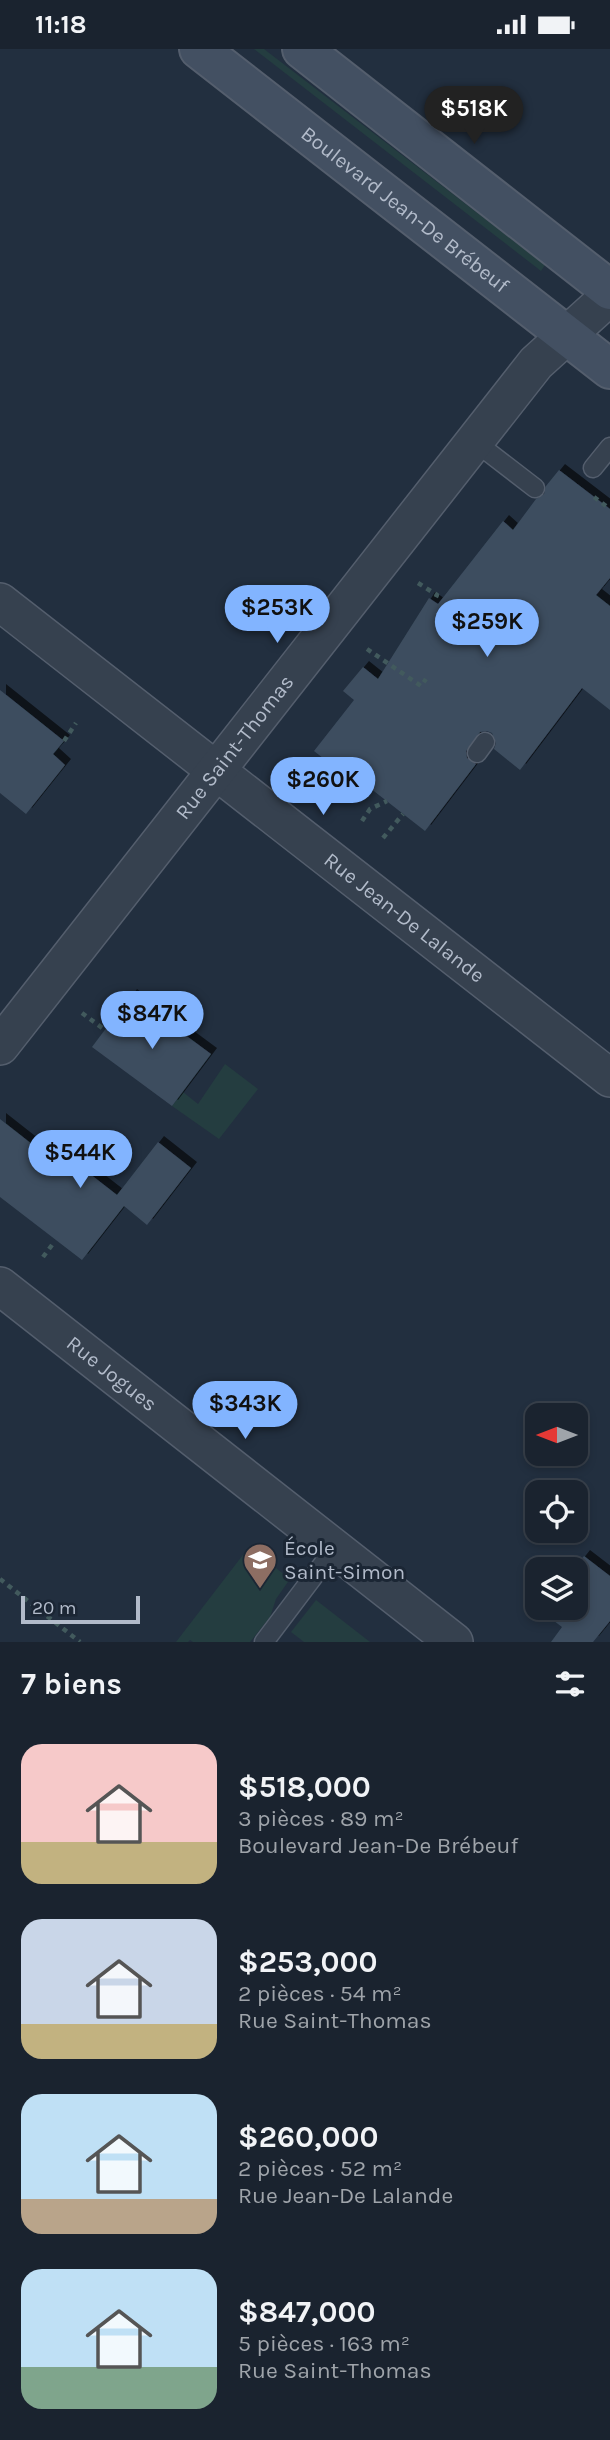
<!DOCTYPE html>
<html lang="fr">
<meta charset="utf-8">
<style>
:root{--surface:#1a232f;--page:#272f3b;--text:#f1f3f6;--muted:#9fa4aa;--line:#38404b;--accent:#82b4ff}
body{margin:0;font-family:Karla,sans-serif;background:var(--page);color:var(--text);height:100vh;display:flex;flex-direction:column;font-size:26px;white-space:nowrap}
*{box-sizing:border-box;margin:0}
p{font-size:23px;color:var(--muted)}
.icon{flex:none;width:38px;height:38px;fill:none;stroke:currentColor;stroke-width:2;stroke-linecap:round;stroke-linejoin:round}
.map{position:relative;height:1593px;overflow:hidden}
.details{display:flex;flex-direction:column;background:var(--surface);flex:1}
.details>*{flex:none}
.needle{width:46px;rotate:270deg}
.tools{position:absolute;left:525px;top:1354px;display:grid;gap:14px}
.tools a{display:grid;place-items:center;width:63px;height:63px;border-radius:14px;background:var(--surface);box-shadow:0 4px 10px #0003,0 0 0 2px var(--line);font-size:35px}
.scale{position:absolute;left:21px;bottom:18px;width:119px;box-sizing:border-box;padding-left:7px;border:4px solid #b2bbca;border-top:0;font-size:19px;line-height:24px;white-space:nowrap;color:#b2bbca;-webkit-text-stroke:5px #1b2634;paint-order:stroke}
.price{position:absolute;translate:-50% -60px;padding:0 16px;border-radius:24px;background:var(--accent);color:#111;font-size:23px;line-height:46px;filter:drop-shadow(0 2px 4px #0008)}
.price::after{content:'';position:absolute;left:50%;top:42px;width:21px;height:16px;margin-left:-10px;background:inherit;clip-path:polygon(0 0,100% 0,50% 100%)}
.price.selected{background:#222;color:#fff}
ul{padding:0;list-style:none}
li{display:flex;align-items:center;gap:21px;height:175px;padding:0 21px}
li span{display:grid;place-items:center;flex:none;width:196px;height:140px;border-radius:21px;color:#555}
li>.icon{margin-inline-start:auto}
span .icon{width:84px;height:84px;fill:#fffc;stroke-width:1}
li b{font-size:30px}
h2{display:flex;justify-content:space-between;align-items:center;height:84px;padding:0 21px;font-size:30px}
.status{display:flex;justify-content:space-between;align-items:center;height:49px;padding:0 35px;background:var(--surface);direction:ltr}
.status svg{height:19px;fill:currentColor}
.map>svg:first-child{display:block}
.green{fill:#243d40}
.building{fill:#3d4d5f;filter:url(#shadow)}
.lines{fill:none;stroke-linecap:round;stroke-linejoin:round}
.lane-casing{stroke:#545e6d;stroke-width:21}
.street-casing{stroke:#545e6d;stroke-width:40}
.secondary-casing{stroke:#545e6d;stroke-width:42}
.path{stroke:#425a5d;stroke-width:4.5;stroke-dasharray:5 5;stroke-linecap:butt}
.lane{stroke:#36414f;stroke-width:18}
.street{stroke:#36414f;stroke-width:37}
.secondary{stroke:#435062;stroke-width:38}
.labels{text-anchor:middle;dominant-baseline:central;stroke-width:6;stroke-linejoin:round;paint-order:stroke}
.street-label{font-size:21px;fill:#b2bbca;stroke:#1b2634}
.poi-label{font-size:21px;fill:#b2bbca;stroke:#1b2634;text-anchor:start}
</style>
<div class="status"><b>11:18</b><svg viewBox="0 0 49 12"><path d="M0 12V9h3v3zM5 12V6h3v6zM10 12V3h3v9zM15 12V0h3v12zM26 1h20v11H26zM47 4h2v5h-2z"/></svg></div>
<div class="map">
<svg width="610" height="1593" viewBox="0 0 610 1593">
<defs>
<filter id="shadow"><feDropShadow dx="6" dy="-6" stdDeviation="0" flood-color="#0009"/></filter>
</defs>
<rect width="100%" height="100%" fill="#222f3f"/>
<g class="green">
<path d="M254,0H264L545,216L541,222Z"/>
<path d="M225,1015L258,1040L219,1090L172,1057L183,1043L198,1055Z"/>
<path d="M249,1498L290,1530L276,1550L270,1568L250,1593H193L190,1591L188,1593H176Z"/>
<path d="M316,1551L370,1593H304L291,1583Z"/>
</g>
<g class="building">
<path d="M559,421L610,460V529L596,546L610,557V661L582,639L520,721L494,700L496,694L492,684L487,682L480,683L466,702L467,709L476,715L425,782L370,739L366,743L314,702L354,651L343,642L363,618L378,630L429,549L438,555L503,472L513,481L536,450L544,445L546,437Z"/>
<path d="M0,641L64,692L53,705L65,716L26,765L0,744Z"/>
<path d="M131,946L211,1005L172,1057L92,998Z"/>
<path d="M0,1070L42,1103L49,1093L117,1146L158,1093L191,1119L147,1176L124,1157L82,1211L0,1148Z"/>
<path d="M584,1507L610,1527V1572L593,1593H551L562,1578L541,1562L543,1559H576V1521H573Z"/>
</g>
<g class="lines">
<g class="lane-casing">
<g id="lane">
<path d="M474,392L535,439"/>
<path d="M593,419L610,398"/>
<path d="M477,704L485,693"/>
<path d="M264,1593L335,1499"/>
</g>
</g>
<g class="street-casing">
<g id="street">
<path id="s1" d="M0,553L610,1029"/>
<path id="s2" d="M0,997L536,314L610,247"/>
<path id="s3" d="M0,1237L454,1593"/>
</g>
</g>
<g class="secondary-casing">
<g id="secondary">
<path id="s4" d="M199,0L610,320"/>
<path d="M302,0L610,241"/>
</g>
</g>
<g class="path">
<path d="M594,448L610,460"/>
<path d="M418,534L437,546L434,552"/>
<path d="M367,600L421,637L426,630"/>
<path d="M64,692L76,674"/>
<path d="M336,728L340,723"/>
<path d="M362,772L370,760L387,752"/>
<path d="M383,789L403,765"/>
<path d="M82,964L105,981"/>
<path d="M43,1208L52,1196"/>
<path d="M0,1530L80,1593"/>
</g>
<use href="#lane" class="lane"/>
<use href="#street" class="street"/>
<use href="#secondary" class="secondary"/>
</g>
<defs>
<g id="school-pin" transform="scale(1.75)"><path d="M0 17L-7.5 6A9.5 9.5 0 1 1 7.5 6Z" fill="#8d6e63" stroke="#1b2634"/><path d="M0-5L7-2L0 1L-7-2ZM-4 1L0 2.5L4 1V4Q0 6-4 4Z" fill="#fff"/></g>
</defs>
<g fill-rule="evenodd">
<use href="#school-pin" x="260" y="1511"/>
</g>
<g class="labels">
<g class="street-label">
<text stroke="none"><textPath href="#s4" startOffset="261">Boulevard Jean-De Brébeuf</textPath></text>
<text stroke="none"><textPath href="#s2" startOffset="380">Rue Saint-Thomas</textPath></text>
<text stroke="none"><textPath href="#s1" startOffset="513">Rue Jean-De Lalande</textPath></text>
<text stroke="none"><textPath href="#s3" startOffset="142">Rue Jogues</textPath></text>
</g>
<g class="poi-label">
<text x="284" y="1499">École<tspan x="284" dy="24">Saint-Simon</tspan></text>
</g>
</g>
</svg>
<div class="tools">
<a><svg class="needle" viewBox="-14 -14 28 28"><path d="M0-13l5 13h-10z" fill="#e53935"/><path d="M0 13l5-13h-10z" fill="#9fa4aa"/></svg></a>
<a><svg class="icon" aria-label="locate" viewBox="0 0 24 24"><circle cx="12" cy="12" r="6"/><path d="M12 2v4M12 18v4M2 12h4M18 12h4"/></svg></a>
<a><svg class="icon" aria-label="layers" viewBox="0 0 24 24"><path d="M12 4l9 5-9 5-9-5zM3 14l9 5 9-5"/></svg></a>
</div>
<div class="scale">20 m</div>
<b class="price selected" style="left:474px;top:97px">$518K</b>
<b class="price" style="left:277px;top:596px">$253K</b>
<b class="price" style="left:487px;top:610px">$259K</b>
<b class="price" style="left:323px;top:768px">$260K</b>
<b class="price" style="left:152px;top:1002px">$847K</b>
<b class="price" style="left:80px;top:1141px">$544K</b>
<b class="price" style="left:245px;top:1392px">$343K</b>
</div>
<section class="details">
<h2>7 biens<svg class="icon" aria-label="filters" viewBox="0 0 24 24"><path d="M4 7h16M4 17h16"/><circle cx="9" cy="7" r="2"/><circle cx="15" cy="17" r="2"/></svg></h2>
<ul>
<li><span style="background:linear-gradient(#f6c9c9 70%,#c2b280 0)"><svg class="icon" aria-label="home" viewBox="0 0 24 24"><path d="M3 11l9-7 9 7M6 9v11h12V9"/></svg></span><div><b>$518,000</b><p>3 pièces · 89 m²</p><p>Boulevard Jean-De Brébeuf</p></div></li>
<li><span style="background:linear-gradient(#c9d6e8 75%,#c2b280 0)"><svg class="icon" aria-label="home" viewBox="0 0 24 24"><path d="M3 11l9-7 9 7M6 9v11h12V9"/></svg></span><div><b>$253,000</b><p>2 pièces · 54 m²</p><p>Rue Saint-Thomas</p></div></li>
<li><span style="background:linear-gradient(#bfe0f5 75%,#b9a48a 0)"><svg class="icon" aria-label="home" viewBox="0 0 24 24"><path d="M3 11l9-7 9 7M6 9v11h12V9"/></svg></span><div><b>$260,000</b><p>2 pièces · 52 m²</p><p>Rue Jean-De Lalande</p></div></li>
<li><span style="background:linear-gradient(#bfe0f5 70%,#7fa58c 0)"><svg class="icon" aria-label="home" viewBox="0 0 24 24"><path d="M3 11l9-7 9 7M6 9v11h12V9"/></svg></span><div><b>$847,000</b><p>5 pièces · 163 m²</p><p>Rue Saint-Thomas</p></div></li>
</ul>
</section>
